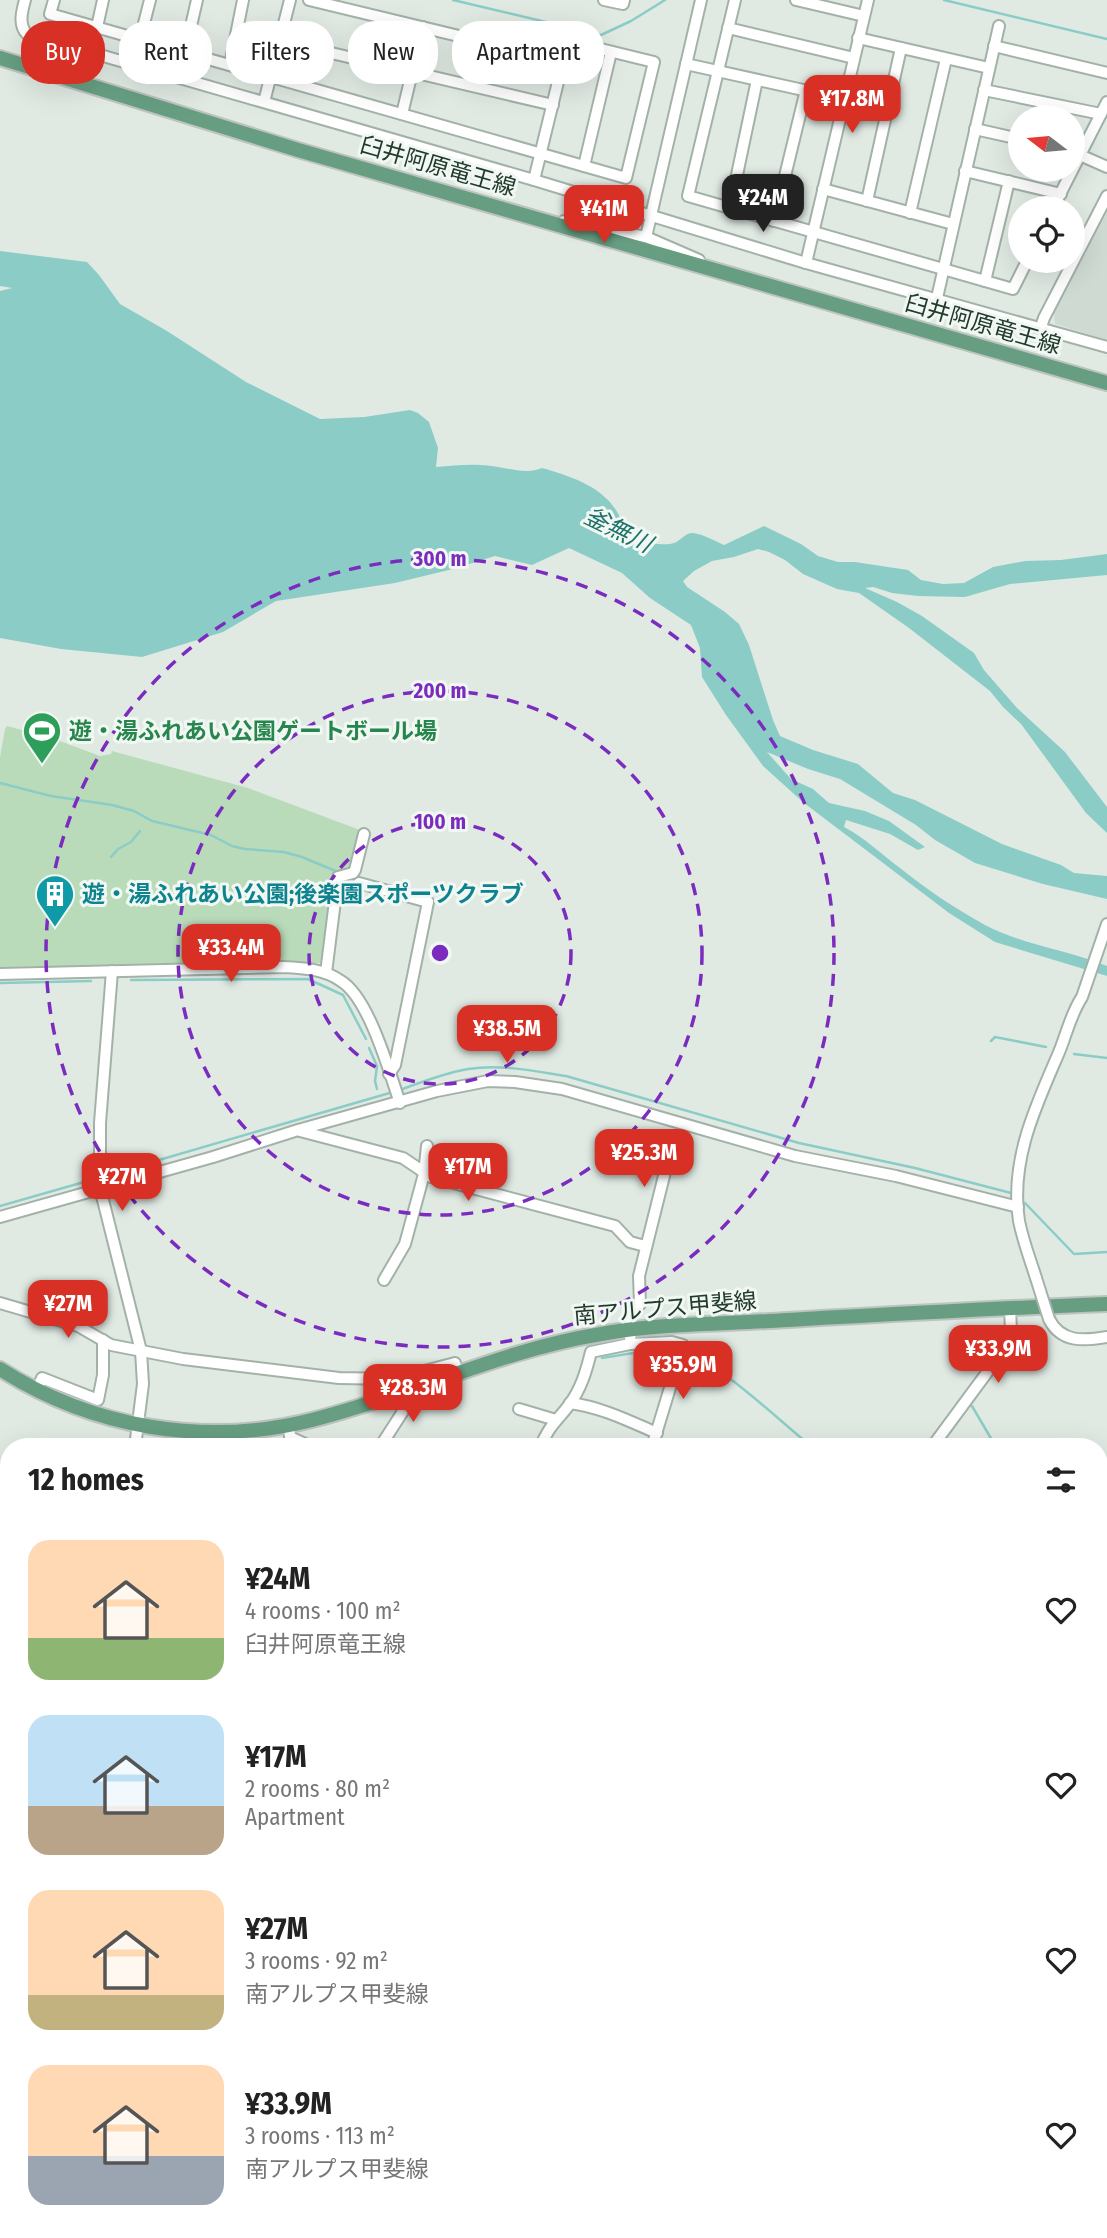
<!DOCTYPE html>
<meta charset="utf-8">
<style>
:root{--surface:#fff;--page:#f6f6f6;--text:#222;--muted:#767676;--accent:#d93025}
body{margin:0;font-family:"Fira Sans Condensed","Noto Sans JP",sans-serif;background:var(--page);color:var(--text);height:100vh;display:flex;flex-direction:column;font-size:26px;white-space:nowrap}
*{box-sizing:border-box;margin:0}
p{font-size:23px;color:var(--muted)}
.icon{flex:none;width:38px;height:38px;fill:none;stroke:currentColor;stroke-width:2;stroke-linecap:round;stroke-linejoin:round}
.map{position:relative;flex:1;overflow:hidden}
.sheet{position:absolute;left:0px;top:1438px;width:1108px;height:800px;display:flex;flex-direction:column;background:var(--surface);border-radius:28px 28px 0 0;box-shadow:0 7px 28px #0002}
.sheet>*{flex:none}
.top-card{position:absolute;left:21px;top:21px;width:700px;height:63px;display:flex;gap:14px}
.needle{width:46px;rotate:286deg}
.buttons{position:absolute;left:1008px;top:105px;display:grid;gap:14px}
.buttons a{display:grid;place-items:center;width:77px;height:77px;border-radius:50%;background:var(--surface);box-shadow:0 7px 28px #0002;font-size:35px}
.price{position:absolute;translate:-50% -60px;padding:0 16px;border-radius:14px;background:var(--accent);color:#fff;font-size:23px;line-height:46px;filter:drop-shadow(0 2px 4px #0008)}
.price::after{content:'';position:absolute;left:50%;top:42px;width:21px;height:16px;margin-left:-10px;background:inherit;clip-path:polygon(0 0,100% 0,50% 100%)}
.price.current{background:#222;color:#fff}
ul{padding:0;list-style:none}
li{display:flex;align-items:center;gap:21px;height:175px;padding:0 28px}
li span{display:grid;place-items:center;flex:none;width:196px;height:140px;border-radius:21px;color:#555}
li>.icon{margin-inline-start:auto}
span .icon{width:84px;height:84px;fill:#fffc;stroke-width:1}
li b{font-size:30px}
h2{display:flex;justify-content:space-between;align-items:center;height:84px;padding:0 28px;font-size:30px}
.tag{padding:0 24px;border-radius:28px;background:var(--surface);box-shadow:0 7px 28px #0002;font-size:24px;line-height:63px}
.tag.current{background:var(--accent);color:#fff}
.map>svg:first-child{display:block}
.built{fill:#cfdad2}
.green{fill:#badbba}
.water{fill:#8bcdc6}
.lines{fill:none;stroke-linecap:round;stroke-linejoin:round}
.stream{stroke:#8bcdc6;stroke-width:2.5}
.minor-casing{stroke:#a3b2a9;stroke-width:14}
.major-casing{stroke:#bdc4c0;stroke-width:18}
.minor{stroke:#fff;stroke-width:10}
.major{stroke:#679e81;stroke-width:14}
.minor-bridge-casing{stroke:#a3b2a9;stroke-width:14;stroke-linecap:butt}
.minor-bridge{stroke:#fff;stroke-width:10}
.ring{fill:none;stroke:#7b2cbf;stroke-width:3.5;stroke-dasharray:12 9}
.labels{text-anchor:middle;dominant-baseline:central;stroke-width:6;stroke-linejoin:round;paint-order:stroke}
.street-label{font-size:23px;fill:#223a2d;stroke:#f1f7f2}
.leisure-label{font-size:23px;font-weight:bold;fill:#27864d;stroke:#f1f7f2;text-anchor:start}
.culture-label{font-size:23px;font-weight:bold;fill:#0d838f;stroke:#f1f7f2;text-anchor:start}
.water-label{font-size:24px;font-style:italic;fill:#1f726a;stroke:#f1f7f2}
.centre{fill:#7b2cbf;stroke:#f1f7f2;stroke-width:3.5}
.ring-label{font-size:21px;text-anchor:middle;font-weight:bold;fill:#7b2cbf;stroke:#f1f7f2;stroke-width:6;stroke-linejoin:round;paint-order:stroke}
</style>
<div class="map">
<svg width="1107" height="2238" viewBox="0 0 1107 2238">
<rect width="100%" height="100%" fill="#e0eae3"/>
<path class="built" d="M1107,210V340L1055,324L1054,313Z"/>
<path class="green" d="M7,726L49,737L100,756L111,754L112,751L248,788L360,830L351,870L342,871L322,963L0,967V757L5,729Z"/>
<path class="water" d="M0,251L87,262L99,275L120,304L167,331L246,382L320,419L364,417L410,410L418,413L429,422L438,448L436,467C451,466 466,464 481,465C500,465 524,476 542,468C580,479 616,491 626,534C634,541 663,547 674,543C681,541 684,533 693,533C703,534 715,541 724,545L764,526L801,544L818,556L838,562H855L908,570L921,580L943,584L964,583L993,567L1025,561L1061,560L1107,554V575L1010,584L965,597L918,596L892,593L873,587L865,588L897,602L922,616L974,653L984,670L1017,708L1065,752L1107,807V833L1086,813L1021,724L1003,707L990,691L909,628L859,593L837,589L803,574L785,560L769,552L758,549L734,557L712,561L694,571L683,581L687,587L725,612L739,624L749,645L773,720L780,736L813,750L858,764L893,793L915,800L1002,844L1061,865L1074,873L1107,876V899L1043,884L975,863L935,840L916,825L840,779L808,769L767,752L791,779L813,789L829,803L865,811L889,821L925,847L918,850L890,834L846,820L844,827C865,838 881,854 900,868C926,889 956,909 985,925C1023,945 1067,950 1107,966V976L995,942L949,913L804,803L763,766L726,715L702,677L700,648L691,625L650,598L622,573L569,548L532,565L495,556L453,569L395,583L276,601L223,632L142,657L61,649L0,638V291L12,288L0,286Z"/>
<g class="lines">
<g class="stream">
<path d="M453,0L601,35L631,21L665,0"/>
<path d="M944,0L1107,39"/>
<path d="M0,783L51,796L112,805L134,811L152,821L211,835L232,846L245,849L284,852L302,857L338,872"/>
<path d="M111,857L118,849L131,842L140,831"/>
<path d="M131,980L308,979L343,995L366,1039"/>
<path d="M0,983L91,981"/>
<path d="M991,1041L995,1037L1046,1047"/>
<path d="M369,1048L377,1066L375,1081L377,1089"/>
<path d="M1074,1054L1107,1058"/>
<path d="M400,1090C421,1082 445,1073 468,1069C501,1064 534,1071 566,1076L799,1143L915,1168L1011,1193"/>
<path d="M104,1176L393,1092"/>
<path d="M1025,1203L1074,1254L1107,1252"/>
<path d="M0,1206L98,1178"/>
<path d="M687,1353C728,1370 776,1418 812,1447"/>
<path d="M602,1358L646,1351L674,1350"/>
<path d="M972,1406L996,1447"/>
<path d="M1099,1635H1107"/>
</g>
<g class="minor-casing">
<g id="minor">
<path d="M25,0C22,11 18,25 27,34L534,180L806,263L1107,347"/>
<path d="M54,0L50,14C242,68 434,123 626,178L654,62L568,41L534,180"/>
<path d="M309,0L563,61"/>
<path d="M604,0L623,4L624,0"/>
<path d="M735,0L688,196L1013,289L1027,261"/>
<path d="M796,0L864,16"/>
<path d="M97,27L103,0"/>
<path d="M728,28L854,58"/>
<path d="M858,38L989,68"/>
<path d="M140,39L150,0"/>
<path d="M280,41L553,105"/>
<path d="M994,46L1107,73"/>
<path d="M185,52L197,0"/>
<path d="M686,64L844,99"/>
<path d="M230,65L243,0"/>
<path d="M984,90L1101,114"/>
<path d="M264,102L290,0"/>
<path d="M402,114L423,27"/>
<path d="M975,129L1020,139"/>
<path d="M1073,152L1107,167"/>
<path d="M584,166L611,52"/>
<path d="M965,171L1061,194"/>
<path d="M823,189L953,224"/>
<path d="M867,201L901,48"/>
<path d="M730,208L757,80"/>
<path d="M1053,208L1107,102"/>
<path d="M910,213L946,59"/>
<path d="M564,221L646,237L699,260"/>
<path d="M774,221L806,90"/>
<path d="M646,237L701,0"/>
<path d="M806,263L868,0"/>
<path d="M985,281L1009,181"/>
<path d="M937,298L999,26"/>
<path d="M1041,327L1044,318L1107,196"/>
<path d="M359,883L428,902L395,1065L389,1074"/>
<path d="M112,971L100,1123V1188L141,1351L143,1384L135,1447"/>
<path d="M326,973L338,877L353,873L355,870L364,834"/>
<path d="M0,974L283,967C304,968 324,969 341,981C369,998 389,1071 400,1103"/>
<path d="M300,1131L403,1158L431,1177L615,1226L630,1242L645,1246"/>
<path d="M0,1217L213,1157L298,1130L437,1091L488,1081L515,1082L562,1089L795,1156L896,1176L1018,1207"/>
<path d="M1036,1278C1030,1259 1023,1241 1019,1221C1010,1162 1034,1110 1057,1057C1066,1037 1070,1015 1082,997L1107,924"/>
<path d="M384,1280L405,1244L424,1174L427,1146"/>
<path d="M0,1303L78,1326L111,1345L183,1359L339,1378L394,1379L455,1363L458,1374"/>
<path d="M1049,1319C1061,1343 1084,1341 1107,1337"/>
<path d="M630,1344L672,1342L683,1345L652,1447"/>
<path d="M37,1390L42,1378L98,1400L103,1375V1340"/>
<path d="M570,1403C601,1407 629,1421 657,1433"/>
<path d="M519,1409L556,1420"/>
<path d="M289,1424L290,1437L312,1447"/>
<path d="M380,1447L407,1405L406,1391"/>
<path d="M541,1447C546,1429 558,1420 569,1405C581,1389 586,1372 591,1352L630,1344L631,1315L640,1304L639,1276L673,1140"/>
<path d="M932,1447L1008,1344L1011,1331L1010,1308"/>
<path d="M1099,1568L1107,1543"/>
<path d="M0,1621H9"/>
<path d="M0,1664L9,1667"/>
<path d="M0,1839L9,1841"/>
<path d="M0,1938L9,1918"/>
<path d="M0,1963L9,1968"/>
<path d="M1099,2050L1107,2052"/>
<path d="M1099,2181L1107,2184"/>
<path d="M0,2205L9,2210"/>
<path d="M94,2230C117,2237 140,2231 163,2238"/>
<path d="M541,2230L544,2238"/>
<path d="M558,2230L567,2238"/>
<path d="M31,2238L37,2230"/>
<path d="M346,2238L348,2230"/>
<path d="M463,2238L467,2230"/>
<path d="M958,2238L961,2230"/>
</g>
</g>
<g class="major-casing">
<g id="major">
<path d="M0,58L298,150L1107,383"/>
<path d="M0,1369C92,1428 205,1447 312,1420C409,1396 501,1350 601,1334C662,1323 726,1324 788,1320C895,1314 1001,1308 1107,1304"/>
</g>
</g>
<use href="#minor" class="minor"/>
<use href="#major" class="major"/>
<g class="minor-bridge-casing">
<path id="minor-bridge" d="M1036,1278L1049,1319"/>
</g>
<use href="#minor-bridge" class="minor-bridge"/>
</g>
<g class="ring">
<circle cx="440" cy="953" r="131"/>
<circle cx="440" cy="953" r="262"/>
<circle cx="440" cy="953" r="394"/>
</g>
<defs>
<g id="stadium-pin" transform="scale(2.0125)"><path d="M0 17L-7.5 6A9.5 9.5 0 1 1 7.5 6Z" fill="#2e9e5b" stroke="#f1f7f2"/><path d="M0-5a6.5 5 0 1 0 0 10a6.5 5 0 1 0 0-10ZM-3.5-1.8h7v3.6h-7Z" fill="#fff"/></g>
<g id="building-pin" transform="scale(2.0125)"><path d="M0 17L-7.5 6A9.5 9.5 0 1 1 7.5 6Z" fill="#0f9aa8" stroke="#f1f7f2"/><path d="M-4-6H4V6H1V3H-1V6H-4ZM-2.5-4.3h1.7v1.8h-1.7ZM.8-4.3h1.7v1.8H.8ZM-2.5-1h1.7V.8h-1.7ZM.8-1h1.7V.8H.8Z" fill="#fff"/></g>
</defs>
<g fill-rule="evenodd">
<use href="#stadium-pin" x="42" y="731"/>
<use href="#building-pin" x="55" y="894"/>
</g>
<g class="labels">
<g class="street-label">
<text transform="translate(438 166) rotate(16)">臼井阿原竜王線</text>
<text transform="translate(983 324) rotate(16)">臼井阿原竜王線</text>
<text transform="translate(665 1308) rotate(-5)">南アルプス甲斐線</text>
</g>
<g class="leisure-label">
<text x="69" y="731">遊・湯ふれあい公園ゲートボール場</text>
</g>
<g class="culture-label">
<text x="82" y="894">遊・湯ふれあい公園;後楽園スポーツクラブ</text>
</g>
<g class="water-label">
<text transform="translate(618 530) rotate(26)">釜無川</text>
</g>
</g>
<circle cx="440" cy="953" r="10" class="centre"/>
<g class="ring-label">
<text x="440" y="566">300 m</text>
<text x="440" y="698">200 m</text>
<text x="440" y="829">100 m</text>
</g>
</svg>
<div class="buttons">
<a><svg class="needle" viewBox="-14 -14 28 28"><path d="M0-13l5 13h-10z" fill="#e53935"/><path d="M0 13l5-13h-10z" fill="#767676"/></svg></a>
<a><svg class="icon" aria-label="locate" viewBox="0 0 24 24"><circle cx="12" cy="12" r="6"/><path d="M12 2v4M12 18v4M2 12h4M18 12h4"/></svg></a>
</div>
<b class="price" style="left:852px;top:135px">¥17.8M</b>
<b class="price current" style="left:763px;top:234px">¥24M</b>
<b class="price" style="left:604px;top:245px">¥41M</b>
<b class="price" style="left:231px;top:984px">¥33.4M</b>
<b class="price" style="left:507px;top:1065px">¥38.5M</b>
<b class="price" style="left:644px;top:1189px">¥25.3M</b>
<b class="price" style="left:468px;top:1203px">¥17M</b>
<b class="price" style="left:122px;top:1213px">¥27M</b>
<b class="price" style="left:68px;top:1340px">¥27M</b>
<b class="price" style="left:998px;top:1385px">¥33.9M</b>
<b class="price" style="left:683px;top:1401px">¥35.9M</b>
<b class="price" style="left:413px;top:1424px">¥28.3M</b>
<div class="top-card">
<a class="tag current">Buy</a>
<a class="tag">Rent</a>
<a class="tag">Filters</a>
<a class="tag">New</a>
<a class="tag">Apartment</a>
</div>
<section class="sheet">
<h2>12 homes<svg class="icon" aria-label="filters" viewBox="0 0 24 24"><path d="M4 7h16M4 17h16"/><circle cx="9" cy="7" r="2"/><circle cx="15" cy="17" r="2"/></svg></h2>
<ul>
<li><span style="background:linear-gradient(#ffd9b3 70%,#8fb573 0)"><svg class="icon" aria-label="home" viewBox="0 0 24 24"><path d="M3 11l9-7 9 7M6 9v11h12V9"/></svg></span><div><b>¥24M</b><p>4 rooms · 100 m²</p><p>臼井阿原竜王線</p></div><svg class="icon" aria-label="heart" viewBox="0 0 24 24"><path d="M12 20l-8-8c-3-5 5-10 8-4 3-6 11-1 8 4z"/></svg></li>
<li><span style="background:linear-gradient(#bfe0f5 65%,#b9a48a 0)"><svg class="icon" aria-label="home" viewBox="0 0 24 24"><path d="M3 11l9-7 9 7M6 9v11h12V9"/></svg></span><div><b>¥17M</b><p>2 rooms · 80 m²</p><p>Apartment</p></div><svg class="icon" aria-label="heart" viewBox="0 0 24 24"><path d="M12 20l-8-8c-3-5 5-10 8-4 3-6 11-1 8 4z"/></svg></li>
<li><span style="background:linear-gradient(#ffd9b3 75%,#c2b280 0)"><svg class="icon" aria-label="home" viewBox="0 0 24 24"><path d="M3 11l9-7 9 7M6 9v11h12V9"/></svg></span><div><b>¥27M</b><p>3 rooms · 92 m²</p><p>南アルプス甲斐線</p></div><svg class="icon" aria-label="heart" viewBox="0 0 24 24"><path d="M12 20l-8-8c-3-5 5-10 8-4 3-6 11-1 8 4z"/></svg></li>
<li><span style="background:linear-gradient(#ffd9b3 65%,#9aa5b1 0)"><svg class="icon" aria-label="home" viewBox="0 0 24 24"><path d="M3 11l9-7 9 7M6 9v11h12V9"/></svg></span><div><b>¥33.9M</b><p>3 rooms · 113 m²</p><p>南アルプス甲斐線</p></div><svg class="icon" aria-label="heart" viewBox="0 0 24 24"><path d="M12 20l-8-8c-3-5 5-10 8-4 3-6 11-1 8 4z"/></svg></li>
</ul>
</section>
</div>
